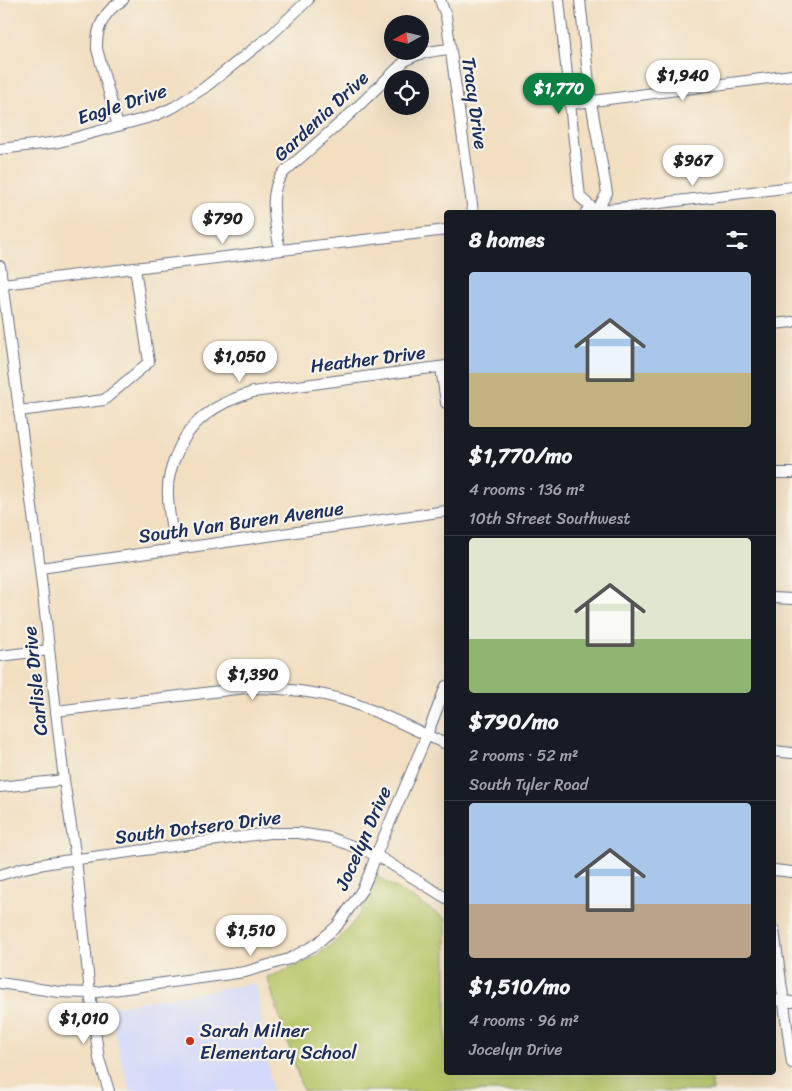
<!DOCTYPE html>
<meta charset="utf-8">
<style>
:root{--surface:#171b24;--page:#20242c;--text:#f1f3f6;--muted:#9ea1a6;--line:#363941;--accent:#0b8043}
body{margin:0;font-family:Sriracha,sans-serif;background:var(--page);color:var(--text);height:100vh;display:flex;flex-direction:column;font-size:19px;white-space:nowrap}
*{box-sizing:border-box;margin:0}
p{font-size:16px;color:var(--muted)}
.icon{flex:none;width:28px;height:28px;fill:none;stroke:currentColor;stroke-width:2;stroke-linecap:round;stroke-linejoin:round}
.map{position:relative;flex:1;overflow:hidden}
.panel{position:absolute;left:444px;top:210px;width:332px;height:865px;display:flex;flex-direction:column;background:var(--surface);border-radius:5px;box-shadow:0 5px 20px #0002}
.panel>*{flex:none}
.needle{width:32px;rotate:262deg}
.tools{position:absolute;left:384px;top:15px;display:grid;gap:10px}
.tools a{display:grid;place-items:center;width:45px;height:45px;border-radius:50%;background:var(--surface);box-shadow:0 5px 20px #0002;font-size:25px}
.price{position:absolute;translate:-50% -42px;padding:0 11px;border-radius:18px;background:#fff;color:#222;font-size:16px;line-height:32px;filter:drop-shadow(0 1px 2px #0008)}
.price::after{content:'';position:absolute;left:50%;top:30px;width:15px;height:11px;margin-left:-8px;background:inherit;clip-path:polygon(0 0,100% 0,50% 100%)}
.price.selected{background:var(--accent);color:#fff}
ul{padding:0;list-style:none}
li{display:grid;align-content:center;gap:10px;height:265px;padding:0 25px}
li+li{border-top:1px solid var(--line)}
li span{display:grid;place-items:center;height:155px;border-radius:5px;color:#555}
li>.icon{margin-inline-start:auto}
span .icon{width:90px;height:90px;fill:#fffc;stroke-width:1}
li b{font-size:21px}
h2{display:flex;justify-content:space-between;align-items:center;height:60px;padding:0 25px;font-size:21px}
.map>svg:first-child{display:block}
.built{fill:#d3d9f9}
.green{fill:#b7c669;stroke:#697a64}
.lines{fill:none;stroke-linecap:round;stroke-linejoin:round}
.minor-casing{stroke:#666d81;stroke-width:12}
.minor{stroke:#fff;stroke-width:10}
.poi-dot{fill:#c8321e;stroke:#f7f3e8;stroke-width:2}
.labels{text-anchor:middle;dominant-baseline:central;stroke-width:4.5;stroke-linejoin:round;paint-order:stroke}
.street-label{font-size:19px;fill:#1b2f5e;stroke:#f7f3e8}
.poi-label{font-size:19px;fill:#1b2f5e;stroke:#f7f3e8;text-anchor:start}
</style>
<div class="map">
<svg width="792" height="1091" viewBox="0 0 792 1091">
<rect width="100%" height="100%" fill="#f7f3e8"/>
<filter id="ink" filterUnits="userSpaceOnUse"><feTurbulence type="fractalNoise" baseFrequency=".02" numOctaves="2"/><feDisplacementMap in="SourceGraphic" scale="10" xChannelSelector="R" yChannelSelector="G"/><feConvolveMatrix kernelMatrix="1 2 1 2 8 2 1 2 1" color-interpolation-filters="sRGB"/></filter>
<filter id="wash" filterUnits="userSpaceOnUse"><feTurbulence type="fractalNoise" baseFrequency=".0096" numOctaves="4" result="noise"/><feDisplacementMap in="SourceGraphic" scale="20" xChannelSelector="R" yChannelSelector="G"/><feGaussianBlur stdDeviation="1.12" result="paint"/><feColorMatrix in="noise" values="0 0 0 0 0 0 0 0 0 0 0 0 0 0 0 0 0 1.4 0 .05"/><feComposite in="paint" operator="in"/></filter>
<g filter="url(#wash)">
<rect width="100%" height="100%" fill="#f2dfc1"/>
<path class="built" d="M256,983L272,1091H130L119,1053L110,1007Z"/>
<path class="green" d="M377,876L446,919V1072L710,1073L713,1091H303L267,977C305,965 335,949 359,915C366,903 372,889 377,876Z"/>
</g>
<g filter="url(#ink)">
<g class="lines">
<g class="minor-casing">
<g id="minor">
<path d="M440,0L446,16L473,212"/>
<path d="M559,0L580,197L596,211"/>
<path d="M580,0L591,102L607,193L596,212"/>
<path d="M570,104L792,75"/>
<path d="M118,126L97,49C96,27 104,11 123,0"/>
<path d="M0,149L59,142L154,116L174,107L204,88L271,35L308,0"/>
<path d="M586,212L792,187"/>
<path d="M280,250C277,234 271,206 275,191C276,184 279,178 283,173L349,115L405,61C419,52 434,51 450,49"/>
<path d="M0,266L40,568L56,711L64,780L76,859L90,993L99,1059L109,1091"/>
<path d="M3,284L446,230"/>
<path d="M774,324L792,322"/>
<path d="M441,367L446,403"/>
<path d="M19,411L104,400L149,362L135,268"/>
<path d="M774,473H792"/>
<path d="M175,549C172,529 167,508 168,488C168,478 171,468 175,458C188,421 216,403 253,392L446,366"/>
<path d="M40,568L446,511"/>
<path d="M774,598L792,599"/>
<path d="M0,656L49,650"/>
<path d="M56,711L245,688C279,688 311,690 344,700C379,711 412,729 446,744"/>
<path d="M774,751L792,753"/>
<path d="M0,787L64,780"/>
<path d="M774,870L792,872"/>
<path d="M0,875L23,868L49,863L269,833H299L331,838L376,855L446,898"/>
<path d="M774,930L792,1063"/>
<path d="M0,983L59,992L90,993L245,972L289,959L315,945L337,926L362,890L370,872L376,855L427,735L446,686"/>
<path d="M774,1000L792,1002"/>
</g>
</g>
<use href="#minor" class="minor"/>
</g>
</g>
<circle class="poi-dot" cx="190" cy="1041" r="5"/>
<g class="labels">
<g class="street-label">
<text transform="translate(475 103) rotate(82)">Tracy Drive</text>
<text transform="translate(122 104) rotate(-18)">Eagle Drive</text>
<text transform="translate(321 116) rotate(-43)">Gardenia Drive</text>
<text transform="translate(368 359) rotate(-7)">Heather Drive</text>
<text transform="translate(241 522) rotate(-8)">South Van Buren Avenue</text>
<text transform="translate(35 681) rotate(-96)">Carlisle Drive</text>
<text transform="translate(198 827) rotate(-7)">South Dotsero Drive</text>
<text transform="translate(363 838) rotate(-66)">Jocelyn Drive</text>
</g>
<g class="poi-label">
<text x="200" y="1030">Sarah Milner<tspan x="200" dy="22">Elementary School</tspan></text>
</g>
</g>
</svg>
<div class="tools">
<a><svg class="needle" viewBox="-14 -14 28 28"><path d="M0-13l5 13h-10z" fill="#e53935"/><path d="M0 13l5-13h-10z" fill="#9ea1a6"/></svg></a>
<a><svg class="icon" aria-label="locate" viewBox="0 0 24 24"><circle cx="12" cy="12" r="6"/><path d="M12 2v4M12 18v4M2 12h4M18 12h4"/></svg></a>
</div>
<b class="price" style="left:683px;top:102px">$1,940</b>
<b class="price selected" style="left:559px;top:115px">$1,770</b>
<b class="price" style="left:693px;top:187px">$967</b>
<b class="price" style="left:223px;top:245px">$790</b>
<b class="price" style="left:240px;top:383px">$1,050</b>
<b class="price" style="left:253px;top:701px">$1,390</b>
<b class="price" style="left:251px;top:957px">$1,510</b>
<b class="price" style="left:84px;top:1045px">$1,010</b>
<section class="panel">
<h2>8 homes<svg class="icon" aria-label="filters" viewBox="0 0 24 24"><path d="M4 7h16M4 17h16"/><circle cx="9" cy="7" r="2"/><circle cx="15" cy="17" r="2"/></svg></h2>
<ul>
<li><span style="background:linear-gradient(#a9c7e8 65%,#c2b280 0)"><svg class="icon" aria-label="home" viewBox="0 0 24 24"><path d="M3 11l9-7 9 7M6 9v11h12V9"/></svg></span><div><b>$1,770/mo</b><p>4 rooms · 136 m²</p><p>10th Street Southwest</p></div></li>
<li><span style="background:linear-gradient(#dfe7d0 65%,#8fb573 0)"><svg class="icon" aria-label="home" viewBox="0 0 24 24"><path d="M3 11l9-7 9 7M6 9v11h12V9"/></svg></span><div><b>$790/mo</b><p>2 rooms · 52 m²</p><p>South Tyler Road</p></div></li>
<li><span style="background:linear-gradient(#a9c7e8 65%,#b9a48a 0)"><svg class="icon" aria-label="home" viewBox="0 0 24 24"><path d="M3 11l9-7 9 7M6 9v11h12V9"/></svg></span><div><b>$1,510/mo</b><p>4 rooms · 96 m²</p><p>Jocelyn Drive</p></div></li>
</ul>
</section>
</div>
